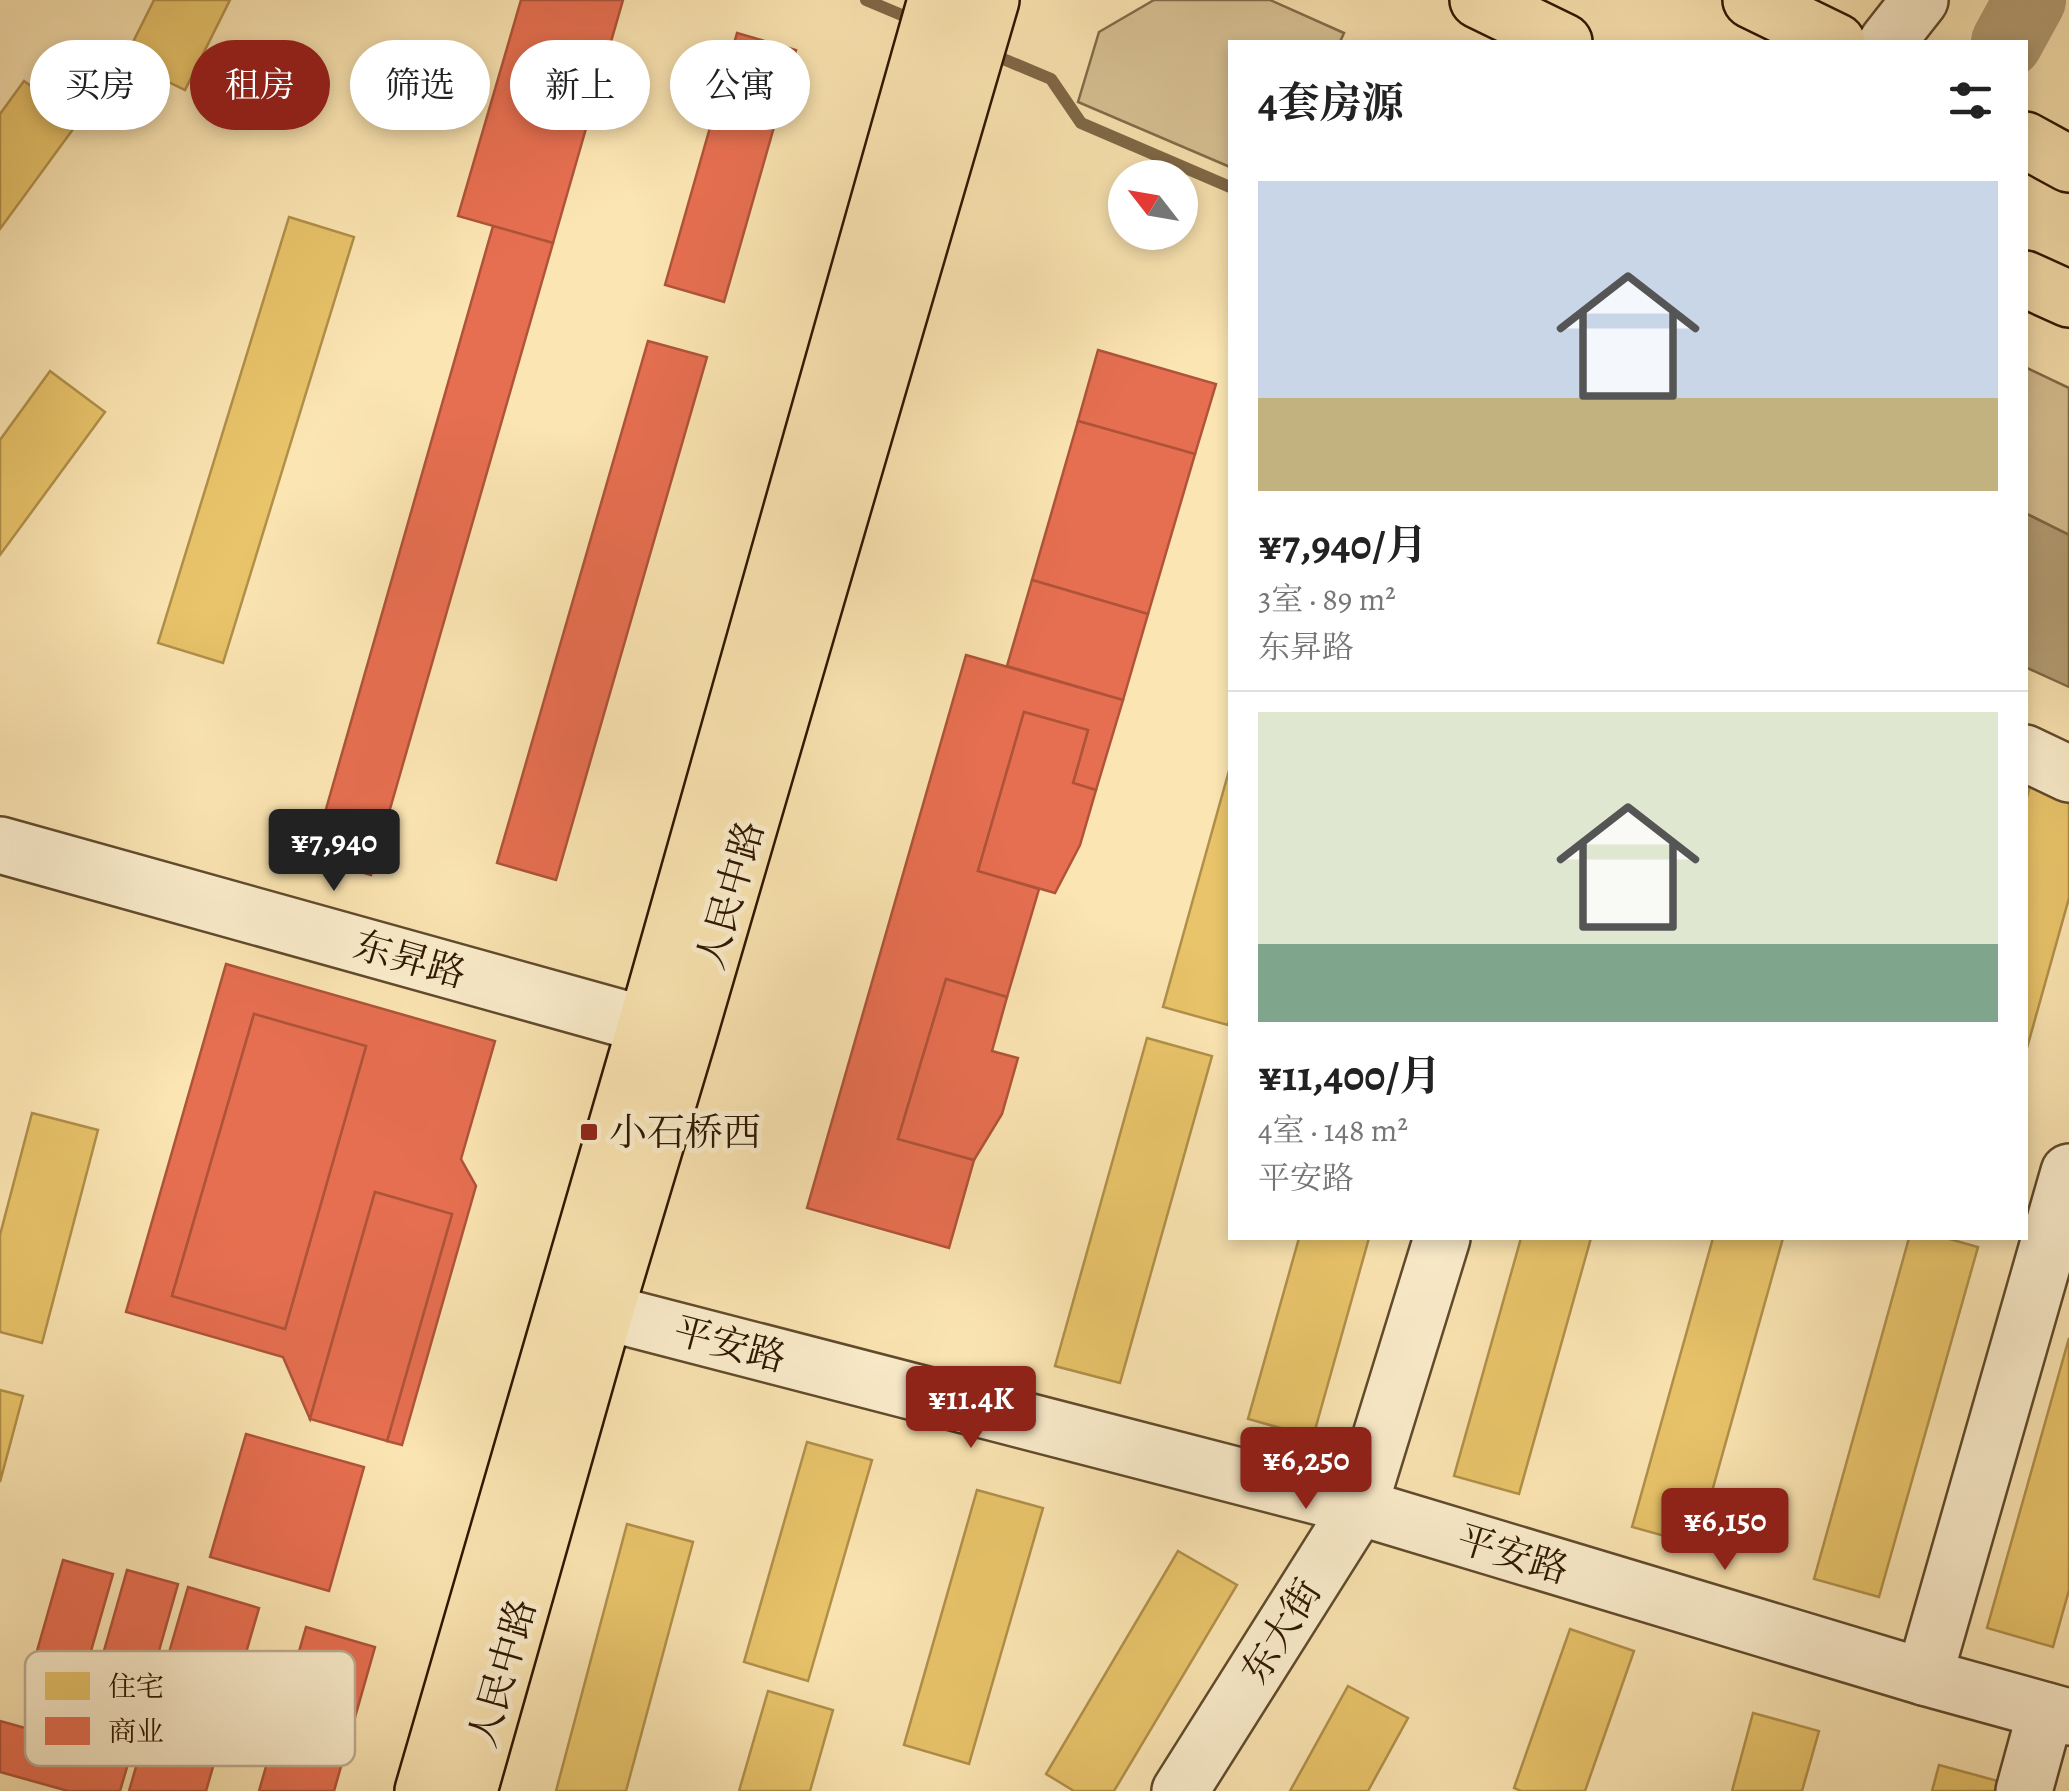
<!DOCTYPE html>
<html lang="zh">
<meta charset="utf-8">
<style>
:root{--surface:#fff;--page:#f2f2f2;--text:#222;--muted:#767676;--line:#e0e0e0;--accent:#8f2418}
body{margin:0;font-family:Alegreya,"Noto Serif SC",serif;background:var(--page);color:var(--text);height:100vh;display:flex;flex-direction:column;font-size:38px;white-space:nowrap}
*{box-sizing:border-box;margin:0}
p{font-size:32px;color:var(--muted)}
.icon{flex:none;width:55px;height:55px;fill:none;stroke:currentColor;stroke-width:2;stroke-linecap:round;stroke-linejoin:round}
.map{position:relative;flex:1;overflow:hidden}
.sheet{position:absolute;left:1228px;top:40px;width:800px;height:1200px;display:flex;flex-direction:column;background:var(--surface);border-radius:0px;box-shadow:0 5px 15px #0003}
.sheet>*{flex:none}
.hud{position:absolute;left:30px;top:40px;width:950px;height:90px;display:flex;gap:20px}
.needle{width:65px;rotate:301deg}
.fabs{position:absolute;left:1108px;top:160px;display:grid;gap:20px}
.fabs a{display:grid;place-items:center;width:90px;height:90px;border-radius:50%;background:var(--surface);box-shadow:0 5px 15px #0003;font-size:50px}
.price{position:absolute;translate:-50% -85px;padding:0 22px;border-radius:10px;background:var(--accent);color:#fff;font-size:32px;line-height:65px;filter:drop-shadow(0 2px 5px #0008)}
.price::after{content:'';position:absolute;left:50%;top:60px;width:30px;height:22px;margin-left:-15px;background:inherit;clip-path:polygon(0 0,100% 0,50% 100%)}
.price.selected{background:#222;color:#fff}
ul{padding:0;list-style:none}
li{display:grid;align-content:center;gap:20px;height:530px;padding:0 30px}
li+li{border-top:2px solid var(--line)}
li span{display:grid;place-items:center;height:310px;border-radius:0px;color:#555}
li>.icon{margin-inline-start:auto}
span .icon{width:180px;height:180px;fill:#fffc;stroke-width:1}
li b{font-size:42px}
h2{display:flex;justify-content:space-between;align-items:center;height:120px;padding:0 30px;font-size:42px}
.pill{padding:0 35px;border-radius:45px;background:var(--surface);box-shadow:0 5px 15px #0003;font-size:35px;line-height:90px}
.pill.selected{background:var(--accent);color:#fff}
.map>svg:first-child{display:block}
.green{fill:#d8c294;stroke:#826c4a;stroke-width:2.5}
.water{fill:#b59f75;stroke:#7f6846;stroke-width:2.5}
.homes{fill:#e9c46a;stroke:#b1904a;stroke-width:2.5}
.shops{fill:#e76f51;stroke:#af5439;stroke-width:2.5;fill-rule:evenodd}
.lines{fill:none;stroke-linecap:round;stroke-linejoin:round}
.stream{stroke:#7f6846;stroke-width:12}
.river{stroke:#b59f75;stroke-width:72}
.minor-casing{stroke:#604a2c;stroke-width:60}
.major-casing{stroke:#2d1600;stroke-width:60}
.minor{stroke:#fceecd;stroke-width:55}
.major{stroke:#fbe5b2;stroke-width:55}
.poi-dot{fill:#8f2418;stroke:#fceecd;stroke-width:4}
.labels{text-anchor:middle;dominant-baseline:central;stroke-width:10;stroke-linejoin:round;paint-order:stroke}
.street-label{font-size:38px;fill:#2d1600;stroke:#fceecd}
.poi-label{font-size:38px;fill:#2d1600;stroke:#fceecd;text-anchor:start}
.key{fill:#fceecd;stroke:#bead90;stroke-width:2.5}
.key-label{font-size:28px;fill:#2d1600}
</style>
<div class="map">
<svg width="2069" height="1791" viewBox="0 0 2069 1791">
<rect width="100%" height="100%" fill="#fbe5b2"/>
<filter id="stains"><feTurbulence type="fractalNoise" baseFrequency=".002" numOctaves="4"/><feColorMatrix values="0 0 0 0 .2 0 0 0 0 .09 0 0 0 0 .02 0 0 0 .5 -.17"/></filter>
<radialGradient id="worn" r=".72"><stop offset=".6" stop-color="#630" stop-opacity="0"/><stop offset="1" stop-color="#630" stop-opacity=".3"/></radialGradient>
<g class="green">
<path d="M1154,0H1270L1344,33L1340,42H1230V167L1078,102L1099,32Z"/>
<path d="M2025,367L2069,388V535L2025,513Z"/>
</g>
<path class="water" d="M2025,513L2069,535V687L2025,667Z"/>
<g class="homes">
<path d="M154,0H230L185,90L124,60Z"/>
<path d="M24,81L79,121L0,229V114Z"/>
<path d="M289,217L354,237L223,663L158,643Z"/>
<path d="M50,371L105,412L0,555V440Z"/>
<path d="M1230,767V1018L1228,1025L1163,1007Z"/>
<path d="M2031,782L2069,793V898L2025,1055V805Z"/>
<path d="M1147,1038L1212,1056L1120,1383L1055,1366Z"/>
<path d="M32,1113L98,1130L42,1343L0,1332V1235Z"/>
<path d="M1299,1238H1369L1313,1437L1248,1419Z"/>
<path d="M1521,1238H1591L1519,1494L1454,1476Z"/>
<path d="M1713,1238H1783L1697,1545L1632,1527Z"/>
<path d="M1909,1238H1946L1978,1247L1879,1597L1814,1579Z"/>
<path d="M2069,1338V1590L2053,1647L1987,1628Z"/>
<path d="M0,1390L23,1396L0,1482Z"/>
<path d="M807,1442L872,1460L808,1681L744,1662Z"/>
<path d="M977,1490L1043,1508L969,1764L904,1745Z"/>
<path d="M627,1524L693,1542L626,1791H556Z"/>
<path d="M1178,1551L1237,1585L1114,1791H1074L1046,1774Z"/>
<path d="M1570,1629L1634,1651L1585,1791H1521L1514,1788Z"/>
<path d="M1348,1686L1408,1718L1368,1791H1290Z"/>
<path d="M768,1691L833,1710L810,1791H739Z"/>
<path d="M1753,1713L1819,1731L1802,1791H1732Z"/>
<path d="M1939,1765L2005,1783L2002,1791H1932Z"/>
</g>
<g class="shops">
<path d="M521,0H623L553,243L458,216Z"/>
<path d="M737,33L796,50L724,302L665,285Z"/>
<path d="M493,226L553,243L371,875L312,858Z"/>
<path d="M648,341L707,357L556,880L497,863Z"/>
<path d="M1098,350L1216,384L1195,454L1078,421Z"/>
<path d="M1078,421L1195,454L1148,614L1032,580Z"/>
<path d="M1032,580L1148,614L1123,700L1007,666Z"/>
<path d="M966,655L1123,700L1096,790L1073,783L1088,730L1024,712L978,871L1039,889L1007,997L946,979L898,1139L974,1160L949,1248L807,1208Z"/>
<path d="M1024,712L1088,730L1073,783L1096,790L1080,845L1055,893L978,871Z"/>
<path d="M226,964L495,1041L461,1159L476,1186L402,1445L387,1441L452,1214L375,1192L310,1419L283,1357L126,1312ZM254,1014L366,1046L285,1329L172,1296Z"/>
<path d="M946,979L1007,997L992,1051L1018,1058L1002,1114L974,1160L898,1139Z"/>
<path d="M254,1014L366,1046L285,1329L172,1296Z"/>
<path d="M375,1192L452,1214L387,1441L310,1419Z"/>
<path d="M246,1434L364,1467L329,1591L210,1557Z"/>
<path d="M63,1560L113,1574L81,1686L31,1672Z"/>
<path d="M127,1570L178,1584L131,1749L80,1735Z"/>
<path d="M188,1587L259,1608L206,1791H129Z"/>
<path d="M306,1627L375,1647L334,1791H259Z"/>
<path d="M0,1721L130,1757L120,1791H68L0,1772Z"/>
</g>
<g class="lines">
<g class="stream">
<path d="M866,0L916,21"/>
<path d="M989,53L1051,79L1081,123L1230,187"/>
</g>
<path class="river" d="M2007,42L2030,0"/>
<g class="minor-casing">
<g id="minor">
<path d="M1887,42L1920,0"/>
<path d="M2025,753L2069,774"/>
<path d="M0,845L646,1025"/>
<path d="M605,1312L1359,1507L1924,1677L2069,1717"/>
<path d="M1924,1677L2069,1172"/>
<path d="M1180,1791L1359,1507L1442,1238"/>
<path d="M2024,1791L2046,1711"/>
</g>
</g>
<g class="major-casing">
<g id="major">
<path d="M1478,0L1564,42"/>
<path d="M1751,0L1837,42"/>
<path d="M2025,140L2069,164"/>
<path d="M2025,279L2069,299"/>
<path d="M423,1791L646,1025L936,0"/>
<path d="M469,1791L605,1312L688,1036L991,0"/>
</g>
</g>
<use href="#minor" class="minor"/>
<use href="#major" class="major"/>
</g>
<rect class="poi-dot" x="579" y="1122" width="20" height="20" rx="5"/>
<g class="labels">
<g class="street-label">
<text transform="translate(730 895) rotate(-74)">人民中路</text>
<text transform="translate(410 959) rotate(16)">东昇路</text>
<text transform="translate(730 1344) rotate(15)">平安路</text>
<text transform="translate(1513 1554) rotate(17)">平安路</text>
<text transform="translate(1281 1631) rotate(-58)">东大街</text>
<text transform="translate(502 1673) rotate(-74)">人民中路</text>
</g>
<g class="poi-label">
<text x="609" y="1132">小石桥西</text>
</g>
</g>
<rect x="25" y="1651" width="330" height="115" rx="15" class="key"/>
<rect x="45" y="1672" width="45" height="28" fill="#e9c46a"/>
<rect x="45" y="1717" width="45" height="28" fill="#e76f51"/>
<g class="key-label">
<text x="108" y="1696">住宅</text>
<text x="108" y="1741">商业</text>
</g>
<rect width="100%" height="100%" filter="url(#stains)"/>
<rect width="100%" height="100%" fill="url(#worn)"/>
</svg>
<div class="fabs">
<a><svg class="needle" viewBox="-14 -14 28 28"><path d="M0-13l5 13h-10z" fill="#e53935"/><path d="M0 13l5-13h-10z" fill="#767676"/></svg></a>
</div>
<b class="price selected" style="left:334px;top:894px">¥7,940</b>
<b class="price" style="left:971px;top:1451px">¥11.4K</b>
<b class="price" style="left:1306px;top:1512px">¥6,250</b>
<b class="price" style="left:1725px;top:1573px">¥6,150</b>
<div class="hud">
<a class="pill">买房</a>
<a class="pill selected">租房</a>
<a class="pill">筛选</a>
<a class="pill">新上</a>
<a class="pill">公寓</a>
</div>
<section class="sheet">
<h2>4套房源<svg class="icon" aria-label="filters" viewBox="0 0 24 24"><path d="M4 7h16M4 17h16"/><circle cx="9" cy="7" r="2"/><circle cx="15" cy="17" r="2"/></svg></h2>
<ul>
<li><span style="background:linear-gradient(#c9d6e8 70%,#c2b280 0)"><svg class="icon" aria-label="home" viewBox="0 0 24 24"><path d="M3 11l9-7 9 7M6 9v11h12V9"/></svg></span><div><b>¥7,940/月</b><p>3室 · 89 m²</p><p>东昇路</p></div></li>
<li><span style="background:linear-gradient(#dfe7d0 75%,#7fa58c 0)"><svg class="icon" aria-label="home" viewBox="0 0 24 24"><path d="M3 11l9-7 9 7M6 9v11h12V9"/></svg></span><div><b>¥11,400/月</b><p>4室 · 148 m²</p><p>平安路</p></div></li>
</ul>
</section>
</div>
